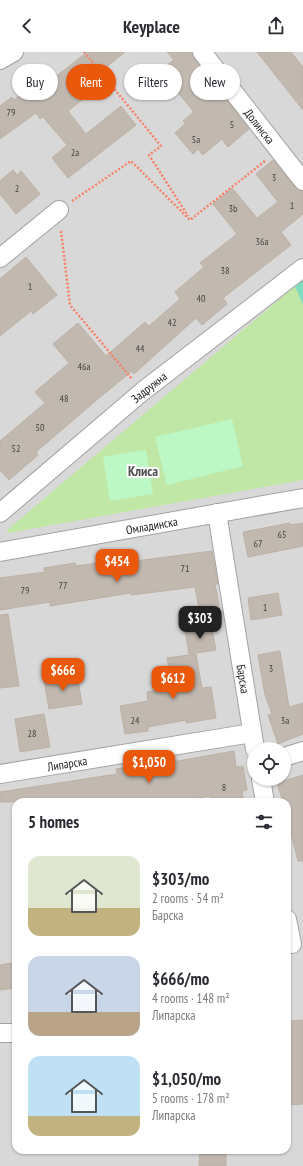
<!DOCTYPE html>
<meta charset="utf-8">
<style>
:root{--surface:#fff;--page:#f2f2f3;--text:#2b2b33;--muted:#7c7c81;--accent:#ea580c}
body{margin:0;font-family:"PT Sans Narrow",sans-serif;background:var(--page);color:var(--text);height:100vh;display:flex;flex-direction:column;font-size:15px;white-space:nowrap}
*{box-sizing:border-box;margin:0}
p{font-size:13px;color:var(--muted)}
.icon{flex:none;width:22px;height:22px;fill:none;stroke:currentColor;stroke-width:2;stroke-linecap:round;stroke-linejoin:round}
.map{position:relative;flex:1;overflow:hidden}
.drawer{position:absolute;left:12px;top:746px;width:279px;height:356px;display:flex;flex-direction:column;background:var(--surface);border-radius:12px;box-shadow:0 1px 3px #0004}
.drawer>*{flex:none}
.hud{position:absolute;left:12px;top:12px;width:279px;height:36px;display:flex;gap:8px}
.controls{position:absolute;left:247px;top:690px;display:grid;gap:8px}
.controls a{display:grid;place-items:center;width:44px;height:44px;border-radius:50%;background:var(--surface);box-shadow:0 1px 3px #0004;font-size:20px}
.price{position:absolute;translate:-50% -34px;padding:0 9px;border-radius:8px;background:var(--accent);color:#fff;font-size:13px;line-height:26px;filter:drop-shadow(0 1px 2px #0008)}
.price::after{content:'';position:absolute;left:50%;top:24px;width:12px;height:9px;margin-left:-6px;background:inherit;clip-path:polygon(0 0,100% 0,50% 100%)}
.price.selected{background:#222;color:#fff}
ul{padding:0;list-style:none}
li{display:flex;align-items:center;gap:12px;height:100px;padding:0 16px}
li span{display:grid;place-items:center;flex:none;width:112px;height:80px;border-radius:12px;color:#555}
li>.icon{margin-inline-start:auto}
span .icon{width:48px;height:48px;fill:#fffc;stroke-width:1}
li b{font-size:17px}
h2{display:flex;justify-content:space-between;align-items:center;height:48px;padding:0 16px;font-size:17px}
.pill{padding:0 14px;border-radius:18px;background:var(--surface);box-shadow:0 1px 3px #0004;font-size:14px;line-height:36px}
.pill.selected{background:var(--accent);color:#fff}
header{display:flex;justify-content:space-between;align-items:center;height:52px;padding:0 16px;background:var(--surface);font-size:18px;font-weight:700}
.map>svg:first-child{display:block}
.residential{fill:#d9d8d8;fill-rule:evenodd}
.grass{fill:#c1e7a6}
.park{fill:#bcf8c5}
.pitch{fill:#7edcbf}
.building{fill:#c1b8b0;stroke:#beb1a3}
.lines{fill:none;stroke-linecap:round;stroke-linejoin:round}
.minor-casing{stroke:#a2a2a2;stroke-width:20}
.path{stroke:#f88067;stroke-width:2.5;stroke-dasharray:2 2;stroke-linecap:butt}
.minor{stroke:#fff;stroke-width:18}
.labels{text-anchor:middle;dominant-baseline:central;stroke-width:4;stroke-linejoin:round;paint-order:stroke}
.number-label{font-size:10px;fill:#444240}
.street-label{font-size:12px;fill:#1b1b1b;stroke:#fff}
.quarter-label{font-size:14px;font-weight:bold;fill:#4e4e4e;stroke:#fff}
</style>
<header><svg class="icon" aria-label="back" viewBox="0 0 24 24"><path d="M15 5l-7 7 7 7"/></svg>Keyplace<svg class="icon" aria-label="share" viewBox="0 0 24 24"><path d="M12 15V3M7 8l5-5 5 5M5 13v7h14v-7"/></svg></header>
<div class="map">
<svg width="303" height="1114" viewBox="0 0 303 1114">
<rect width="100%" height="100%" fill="#edeae1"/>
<path class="residential" d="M0,0H303V1114H0ZM254,697H284V727H254ZM16,750H287V1098H16Z"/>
<path class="grass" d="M295,234L303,253V428L8,481L7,478Z"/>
<g class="park">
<path d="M232,367L243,414L167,433L155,385Z"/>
<path d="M146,398L153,442L110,449L103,405Z"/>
</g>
<path class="pitch" d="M303,226V253L295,234Z"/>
<g class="building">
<path d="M87,0H125L97,23L103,31L68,59L86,82L121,54L136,73L68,126L52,106L67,93L43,65L40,67L36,61L0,87V54L12,45L14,48L45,25L49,30Z"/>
<path d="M167,0H192L194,6L249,77L228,95L222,87L203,103L198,97L193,102L175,81L186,71L183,69L194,60L166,26L172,22L165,14L174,8Z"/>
<path d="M257,0H291L303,15V58Z"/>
<path d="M273,108L295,135L303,140V162L281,180L291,193L223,246L227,252L202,273L196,266L134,322L132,319L99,346L36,400L38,403L9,428L0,418V389L45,351L35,340L69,311L53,292L78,271L106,304L145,270L149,274L180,247L175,240L204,215L200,211L237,182L213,152L232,136L257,166L278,150L256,122Z"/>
<path d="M13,118L17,123L21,119L40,142L16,162L0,142V129Z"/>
<path d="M26,205L57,243L33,262L31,259L0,284V227Z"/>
<path d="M290,471V473L303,471V494L248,505L243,480Z"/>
<path d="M212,499L218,532H215L222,570L202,573L195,535L131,543V541L50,554V550L0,558V526L45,520L44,516L75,511L76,514L112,509L113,512Z"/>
<path d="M278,541L282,563L251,568L248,546Z"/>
<path d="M8,562L19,634L0,636V563Z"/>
<path d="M211,573L216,598L189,602L185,578Z"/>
<path d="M280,599L289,655L303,651V682L278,692L268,663L272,662L265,643L258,603Z"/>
<path d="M196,602L202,636L211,635L216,666L186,671V668L148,675V679L125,682L120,654L148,649L147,640L172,636L167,606Z"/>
<path d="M77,622L82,652L49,657L44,628Z"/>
<path d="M44,662L50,695L20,700L15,667Z"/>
<path d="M234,699L236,715L243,714L247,738L242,739L244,750H211L210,744L176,750H0V740L117,722L116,717L172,708V710Z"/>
<path d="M303,723V809H298L287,766V750H283L277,731Z"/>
<path d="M16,910V936L0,938V913Z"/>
<path d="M303,968V1052L287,1053V969Z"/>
<path d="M200,1098H226V1114H199Z"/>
</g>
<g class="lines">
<g class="minor-casing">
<g id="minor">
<path id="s1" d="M202,0L303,129"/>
<path d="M0,8L14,0"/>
<path d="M0,206L59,158"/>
<path id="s2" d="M0,461L143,339L303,216"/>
<path id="s3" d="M217,461L255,697"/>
<path id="s4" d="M0,500L303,446"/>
<path d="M284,705L303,699"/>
<path id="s5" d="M0,722L252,681"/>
<path d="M261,727L265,750"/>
<path d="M287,867L292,892"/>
<path d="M0,981H16"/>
</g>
</g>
<g class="path">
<path d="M84,0L161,94L149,103L188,164"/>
<path d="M72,149L131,109L190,168L265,109"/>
<path d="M61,179L70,253L132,327"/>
</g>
<use href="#minor" class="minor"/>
</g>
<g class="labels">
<g class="number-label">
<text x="11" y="60">79</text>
<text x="232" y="72">5</text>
<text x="196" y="87">5a</text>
<text x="75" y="100">2a</text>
<text x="274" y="125">3</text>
<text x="17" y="136">2</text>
<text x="292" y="153">1</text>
<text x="233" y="156">3b</text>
<text x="262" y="189">36a</text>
<text x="225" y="218">38</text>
<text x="30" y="234">1</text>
<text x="201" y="246">40</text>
<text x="172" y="270">42</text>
<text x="140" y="296">44</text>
<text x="84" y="314">46a</text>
<text x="64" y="346">48</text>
<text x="40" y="375">50</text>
<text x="16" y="396">52</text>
<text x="282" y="482">65</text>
<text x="258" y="491">67</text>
<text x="185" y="516">71</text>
<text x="63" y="533">77</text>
<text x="25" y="538">79</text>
<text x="265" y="555">1</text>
<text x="271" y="616">3</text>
<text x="135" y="668">24</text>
<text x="285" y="668">3a</text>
<text x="32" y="681">28</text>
<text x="224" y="735">8</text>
</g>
<g class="street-label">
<text stroke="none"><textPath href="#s1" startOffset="94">Долинска</textPath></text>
<text stroke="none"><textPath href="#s2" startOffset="195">Задружна</textPath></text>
<text stroke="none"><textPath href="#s4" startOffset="154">Омладинска</textPath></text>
<text stroke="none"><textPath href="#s3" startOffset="168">Барска</textPath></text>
<text stroke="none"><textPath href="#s5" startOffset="68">Липарска</textPath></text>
</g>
<g class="quarter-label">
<text x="143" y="419">Клиса</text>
</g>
</g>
</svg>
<div class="controls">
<a><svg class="icon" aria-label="locate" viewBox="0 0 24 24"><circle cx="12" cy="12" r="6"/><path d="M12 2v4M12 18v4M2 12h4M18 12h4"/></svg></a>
</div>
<b class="price" style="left:117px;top:531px">$454</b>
<b class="price selected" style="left:200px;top:588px">$303</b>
<b class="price" style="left:63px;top:640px">$666</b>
<b class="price" style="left:173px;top:648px">$612</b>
<b class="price" style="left:149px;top:732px">$1,050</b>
<div class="hud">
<a class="pill">Buy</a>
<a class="pill selected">Rent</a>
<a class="pill">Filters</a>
<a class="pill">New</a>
</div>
<section class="drawer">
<h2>5 homes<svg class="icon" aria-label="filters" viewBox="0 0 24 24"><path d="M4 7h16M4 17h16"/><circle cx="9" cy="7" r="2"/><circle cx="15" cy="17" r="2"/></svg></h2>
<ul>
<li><span style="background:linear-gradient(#dfe7d0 65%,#c2b280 0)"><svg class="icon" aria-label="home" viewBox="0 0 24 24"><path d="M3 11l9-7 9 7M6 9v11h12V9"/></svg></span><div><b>$303/mo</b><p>2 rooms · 54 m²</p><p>Барска</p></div></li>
<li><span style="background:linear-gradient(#c9d6e8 70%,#b9a48a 0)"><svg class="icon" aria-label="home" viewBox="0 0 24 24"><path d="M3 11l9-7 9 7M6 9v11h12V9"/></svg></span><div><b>$666/mo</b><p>4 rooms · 148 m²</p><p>Липарска</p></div></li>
<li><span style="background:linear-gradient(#bfe0f5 75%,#c2b280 0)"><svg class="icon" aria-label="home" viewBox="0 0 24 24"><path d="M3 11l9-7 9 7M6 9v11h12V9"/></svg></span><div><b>$1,050/mo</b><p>5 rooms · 178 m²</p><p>Липарска</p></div></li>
</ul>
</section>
</div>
